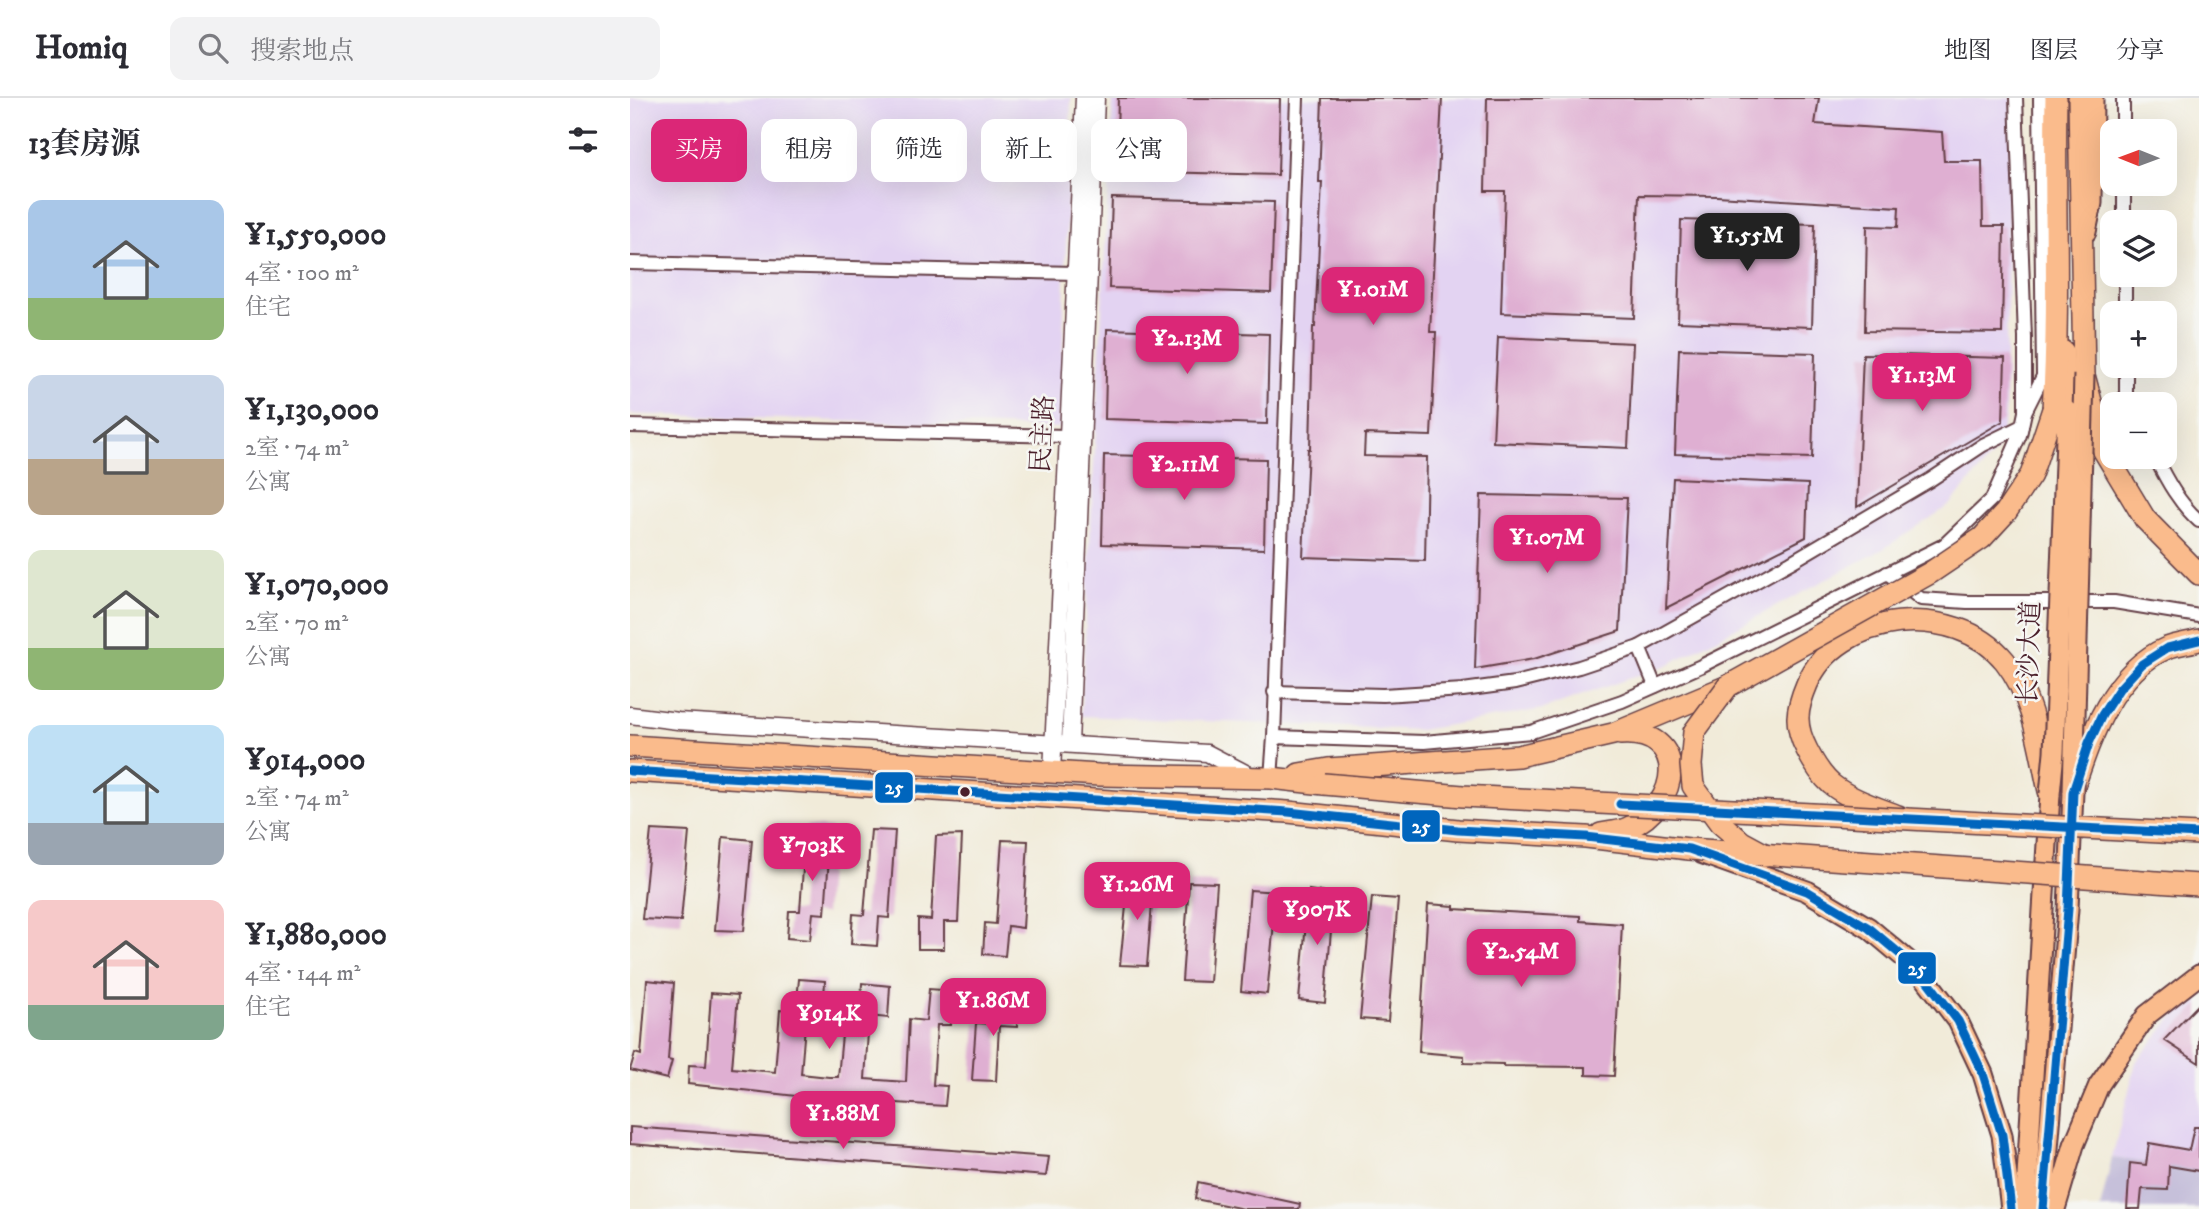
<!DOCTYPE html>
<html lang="zh">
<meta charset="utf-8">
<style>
:root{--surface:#fff;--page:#f2f2f3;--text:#2b2b33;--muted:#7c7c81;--line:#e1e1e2;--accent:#db2777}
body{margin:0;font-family:"IM FELL DW Pica","Noto Serif SC",serif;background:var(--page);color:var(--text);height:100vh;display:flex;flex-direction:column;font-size:26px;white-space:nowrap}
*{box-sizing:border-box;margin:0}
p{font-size:23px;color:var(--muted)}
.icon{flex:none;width:38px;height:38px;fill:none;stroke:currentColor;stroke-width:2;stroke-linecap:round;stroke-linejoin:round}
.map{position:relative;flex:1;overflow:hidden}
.side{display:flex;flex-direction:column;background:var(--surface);width:630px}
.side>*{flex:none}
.top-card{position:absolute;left:21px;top:21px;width:665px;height:63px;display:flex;gap:14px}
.needle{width:46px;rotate:271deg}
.controls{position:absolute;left:1470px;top:21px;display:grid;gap:14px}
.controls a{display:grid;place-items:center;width:77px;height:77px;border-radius:14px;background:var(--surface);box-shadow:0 7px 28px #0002;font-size:35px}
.price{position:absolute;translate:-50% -60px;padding:0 16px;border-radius:14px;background:var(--accent);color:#fff;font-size:23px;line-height:46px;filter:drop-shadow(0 2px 4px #0008)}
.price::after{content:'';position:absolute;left:50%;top:42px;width:21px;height:16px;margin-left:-10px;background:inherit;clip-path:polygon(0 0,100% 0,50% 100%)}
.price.selected{background:#222;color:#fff}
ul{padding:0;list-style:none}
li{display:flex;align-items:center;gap:21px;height:175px;padding:0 28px}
li span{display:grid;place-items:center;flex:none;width:196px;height:140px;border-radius:14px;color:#555}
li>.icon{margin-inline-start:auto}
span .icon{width:84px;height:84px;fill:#fffc;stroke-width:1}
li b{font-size:30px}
h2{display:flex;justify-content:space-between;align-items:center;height:84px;padding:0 28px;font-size:30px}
.pill{padding:0 24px;border-radius:14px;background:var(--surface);box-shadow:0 7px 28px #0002;font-size:24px;line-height:63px}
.pill.selected{background:var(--accent);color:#fff}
header{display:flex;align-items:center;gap:42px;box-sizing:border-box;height:98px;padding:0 35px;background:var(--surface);border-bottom:2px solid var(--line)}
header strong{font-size:33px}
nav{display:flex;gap:38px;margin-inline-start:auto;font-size:24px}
.search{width:490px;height:63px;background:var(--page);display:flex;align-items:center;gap:18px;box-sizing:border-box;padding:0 24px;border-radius:14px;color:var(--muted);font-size:26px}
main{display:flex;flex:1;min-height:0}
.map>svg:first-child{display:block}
.built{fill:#e3d3f2}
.industrial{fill:#c6c0da}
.building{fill:#dfafd2}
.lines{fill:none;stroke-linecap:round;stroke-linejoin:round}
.minor-casing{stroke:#633e45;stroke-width:16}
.tertiary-casing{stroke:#633e45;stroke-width:19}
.primary-casing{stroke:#633e45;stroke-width:23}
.trunk-casing{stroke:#633e45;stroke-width:24}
.minor{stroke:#fff;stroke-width:12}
.tertiary{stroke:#fff;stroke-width:16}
.primary{stroke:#fabb8c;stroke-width:19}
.trunk{stroke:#fabb8c;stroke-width:21}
.primary-bridge-casing{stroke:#633e45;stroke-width:23;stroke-linecap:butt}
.trunk-bridge-casing{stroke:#633e45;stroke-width:24;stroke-linecap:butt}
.primary-bridge{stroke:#fabb8c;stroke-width:19}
.trunk-bridge{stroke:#fabb8c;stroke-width:21}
.bus-1-casing{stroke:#f6f6f2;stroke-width:14}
.bus-1{stroke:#0065bd;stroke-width:9}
.bus-dot{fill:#4a1f2b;stroke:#f6f6f2;stroke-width:2.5}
.labels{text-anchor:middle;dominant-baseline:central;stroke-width:5;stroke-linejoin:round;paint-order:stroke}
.street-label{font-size:26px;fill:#4a1f2b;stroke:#f6f6f2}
.line-badge{stroke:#f6f6f2;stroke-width:2.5}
.badge-label{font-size:19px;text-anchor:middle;font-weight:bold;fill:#fff}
</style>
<header>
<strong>Homiq</strong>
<div class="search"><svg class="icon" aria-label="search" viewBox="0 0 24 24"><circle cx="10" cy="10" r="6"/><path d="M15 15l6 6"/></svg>搜索地点</div>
<nav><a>地图</a><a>图层</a><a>分享</a></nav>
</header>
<main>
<section class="side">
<h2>13套房源<svg class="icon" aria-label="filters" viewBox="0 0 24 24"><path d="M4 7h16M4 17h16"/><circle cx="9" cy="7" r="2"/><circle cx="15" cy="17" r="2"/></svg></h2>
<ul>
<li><span style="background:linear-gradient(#a9c7e8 70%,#8fb573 0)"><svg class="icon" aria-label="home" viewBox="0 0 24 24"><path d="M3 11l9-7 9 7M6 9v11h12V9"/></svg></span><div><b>¥1,550,000</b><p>4室 · 100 m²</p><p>住宅</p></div></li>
<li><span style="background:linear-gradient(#c9d6e8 60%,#b9a48a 0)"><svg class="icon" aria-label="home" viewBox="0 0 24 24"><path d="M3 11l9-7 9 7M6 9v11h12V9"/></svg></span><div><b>¥1,130,000</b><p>2室 · 74 m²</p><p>公寓</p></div></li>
<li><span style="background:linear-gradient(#dfe7d0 70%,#8fb573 0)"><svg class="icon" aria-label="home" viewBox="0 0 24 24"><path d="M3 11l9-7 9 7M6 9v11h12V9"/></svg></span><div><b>¥1,070,000</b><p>2室 · 70 m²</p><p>公寓</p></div></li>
<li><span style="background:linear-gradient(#bfe0f5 70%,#9aa5b1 0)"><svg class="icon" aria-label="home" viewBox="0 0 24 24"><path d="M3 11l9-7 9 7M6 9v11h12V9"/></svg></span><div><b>¥914,000</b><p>2室 · 74 m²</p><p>公寓</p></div></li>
<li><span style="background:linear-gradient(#f6c9c9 75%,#7fa58c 0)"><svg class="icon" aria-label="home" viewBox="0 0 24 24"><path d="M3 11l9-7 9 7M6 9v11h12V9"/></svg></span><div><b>¥1,880,000</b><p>4室 · 144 m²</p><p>住宅</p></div></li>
</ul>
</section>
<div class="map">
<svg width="1569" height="1111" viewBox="0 0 1569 1111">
<rect width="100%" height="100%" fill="#f6f6f2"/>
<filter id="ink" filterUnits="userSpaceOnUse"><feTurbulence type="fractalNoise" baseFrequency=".0143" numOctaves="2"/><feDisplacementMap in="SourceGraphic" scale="14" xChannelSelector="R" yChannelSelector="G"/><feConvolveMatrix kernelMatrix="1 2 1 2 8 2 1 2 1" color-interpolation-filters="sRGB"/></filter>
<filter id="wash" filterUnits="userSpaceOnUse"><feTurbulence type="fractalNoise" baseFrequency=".00686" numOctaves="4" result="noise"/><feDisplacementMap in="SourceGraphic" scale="28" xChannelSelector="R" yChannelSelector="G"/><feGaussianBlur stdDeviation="1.57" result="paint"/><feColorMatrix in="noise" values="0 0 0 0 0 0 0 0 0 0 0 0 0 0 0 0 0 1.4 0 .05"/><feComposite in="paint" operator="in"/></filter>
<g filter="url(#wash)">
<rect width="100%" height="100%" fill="#f1ebd9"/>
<g class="built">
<path d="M0,0H441L430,330L0,316Z"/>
<path d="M483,0H1381L1375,319L1367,352L1320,407L1253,451L1037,567L913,611L790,632L451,618Z"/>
<path d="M1569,895V1072L1482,1060L1506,964L1559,900Z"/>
</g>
<path class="industrial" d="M1482,1060L1569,1072V1111H1470Z"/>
<g id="blocks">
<g class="building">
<path d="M488,0H650L648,77L486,73Z"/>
<path d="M692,0H812L800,234H806L801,338L735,336L734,358L797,359L795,463L673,459L678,351H680L683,229H685L692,84H689Z"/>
<path d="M857,0H1189L1185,26L1312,34L1314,63H1352L1353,128H1374L1372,235L1235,233L1237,128L1268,129L1269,109L1087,98L1009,97L1004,220L871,215L875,93H855Z"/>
<path d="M482,100L644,104L641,195L479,190Z"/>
<path d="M1051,122L1185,126L1182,229L1048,224Z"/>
<path d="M477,231L639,236L637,326L475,321Z"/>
<path d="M868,239L1003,245L998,350L863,344Z"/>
<path d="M1049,251L1185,255L1182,360L1045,356Z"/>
<path d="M1233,256L1375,260L1373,323L1227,409Z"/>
<path d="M474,357L636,361L634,451L472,446Z"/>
<path d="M1043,380L1178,386L1176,439L1036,510Z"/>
<path d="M851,397L997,400L990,533L904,561L845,571Z"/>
<path d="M176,728L201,730L195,816L183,815L180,842L157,840L159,813H170Z"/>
<path d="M21,732L59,734L51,823L12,821Z"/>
<path d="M241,732L265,733L259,820L249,819L247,848L221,846L223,816L234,817Z"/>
<path d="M332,737L328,824H314V851H288V821L301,822L306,738Z"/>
<path d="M93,739L122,742L114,833L85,832Z"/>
<path d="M372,742L398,743L393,830L378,828L375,858L353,856L355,825L366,826Z"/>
<path d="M499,779L524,781L517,868L490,867Z"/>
<path d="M559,784L587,785L580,884L552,883Z"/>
<path d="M620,792L647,794L637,896L611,893Z"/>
<path d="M679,792L704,796L695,905L669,902Z"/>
<path d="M742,799L768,801L758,923L730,921Z"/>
<path d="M798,806L824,808V811L950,818V823L992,826L984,978L956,977V969L873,968V966L834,965V958L789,954Z"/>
<path d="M169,881L195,883L193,916L176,915L171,976L199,979H208L214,916L230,917L232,885L260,888L258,920L239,918L235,981L276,984L279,921L296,923L299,891L325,893L321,927H307L303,987L317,988L315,1008L184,1000L58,986L59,967L76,968L81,895L108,897L102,970L145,974L150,912L166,913Z"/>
<path d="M17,882L44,885L38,962L42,963L37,981L0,972L5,955L11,957Z"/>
<path d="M365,897L388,898L387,929L369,928L366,983L342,982L346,925L363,926Z"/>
<path d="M1569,906V965L1534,942Z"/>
<path d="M0,1029L419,1059L416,1078L0,1046Z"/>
<path d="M1564,1029H1569V1073L1539,1068L1538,1092L1512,1091L1510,1111H1497L1500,1065L1516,1067L1519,1045L1559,1052Z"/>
<path d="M568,1084L670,1106L669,1111H614L565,1101Z"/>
</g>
</g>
</g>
<g filter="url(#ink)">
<use href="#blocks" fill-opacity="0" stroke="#633e45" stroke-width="2"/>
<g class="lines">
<g class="minor-casing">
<g id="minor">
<path d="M1493,0V33"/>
<path d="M1494,86V124"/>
<path d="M0,165L446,175"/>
<path d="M1495,177V215"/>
<path d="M1496,268V301L1499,306"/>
<path d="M1395,314L1413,278L1410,0"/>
<path d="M0,328L438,338"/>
<path d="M1525,359C1537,383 1549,405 1569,423"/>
<path d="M1257,475L1291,501L1337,504H1484L1569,518"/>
<path d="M1009,549L1025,588"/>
<path d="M644,594L753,597L833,592L885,585L949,569L1009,549L1161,464L1300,382L1353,347L1392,328"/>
<path d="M644,639L667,0"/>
<path d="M641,680L644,639L794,644L901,634L992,603L1071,568L1314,447L1362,401L1390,337L1395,314V240L1386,0"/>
</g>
</g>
<g class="tertiary-casing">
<g id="tertiary">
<path d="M0,617L48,623L577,655L623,679"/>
<path d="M440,646L466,0"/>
<path d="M422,674L454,0"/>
</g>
</g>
<g class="primary-casing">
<g id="primary">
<path d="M1456,134L1462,105L1463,0"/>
<path d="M1434,253L1437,313"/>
<path d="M1073,756L1177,793L1239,830L1289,872L1328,923L1353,976L1372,1037L1381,1111"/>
<path d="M1395,1111L1420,696"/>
<path d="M1413,1111L1438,811L1443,694"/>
<path d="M1425,1111L1444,1047L1469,987L1517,917L1569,877"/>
</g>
</g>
<g class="trunk-casing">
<g id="trunk">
<path d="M1449,0L1454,277L1474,353L1515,421L1569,476"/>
<path d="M1423,311C1430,207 1424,104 1426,0"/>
<path d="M0,648L469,677L641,680L694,686"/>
<path d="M0,673L658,714L828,732L956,739L1059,751"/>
<path d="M669,676L698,671L888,658L983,636L1098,588"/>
<path d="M1444,688C1461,638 1483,573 1537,550C1547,546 1559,545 1569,542"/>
<path d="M1268,718C1245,709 1221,702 1201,686C1191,677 1183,664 1177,652C1164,627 1166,612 1177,586C1208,513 1325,502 1375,563C1404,600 1409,648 1419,693"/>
<path d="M971,736C980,734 990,734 998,730C1051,708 1060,631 990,636"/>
</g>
</g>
<use href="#minor" class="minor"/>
<use href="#tertiary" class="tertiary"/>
<use href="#primary" class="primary"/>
<use href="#trunk" class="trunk"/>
<g class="primary-bridge-casing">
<g id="primary-bridge">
<path d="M1443,694L1454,277"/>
<path d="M1420,696L1424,654L1437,313"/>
</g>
</g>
<g class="trunk-bridge-casing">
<g id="trunk-bridge">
<path d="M694,686L833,698L1569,736"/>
<path d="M1059,751L1569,787"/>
<path d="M1136,757L1112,744L1090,725L1063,688L1061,667L1064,634L1098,588L1300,475L1352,440L1376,414L1401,377L1423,311"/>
</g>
</g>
<use href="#primary-bridge" class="primary-bridge"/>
<use href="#trunk-bridge" class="trunk-bridge"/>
<g class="bus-1-casing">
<g id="bus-1">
<path d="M0,673L658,714L828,732L956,739L1059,751L1177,793L1239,830L1289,872L1328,923L1353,976L1372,1037L1381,1111"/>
<path d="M990,706L1569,736"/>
<path d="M1413,1111L1438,811L1443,694L1459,645L1472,617L1489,591L1512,566L1537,550L1569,542"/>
</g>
</g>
<use href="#bus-1" class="bus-1"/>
</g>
</g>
<circle class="bus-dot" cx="335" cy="694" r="6"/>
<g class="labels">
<g class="street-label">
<text transform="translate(413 336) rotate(-87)">民主路</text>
<text transform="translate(1400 555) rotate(-88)">长沙大道</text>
</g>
</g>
<g class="line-badge">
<rect x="244" y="673" width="40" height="33" rx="7" fill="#0065bd"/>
<rect x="771" y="711" width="40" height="34" rx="7" fill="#0065bd"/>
<rect x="1267" y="853" width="40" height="34" rx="7" fill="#0065bd"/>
</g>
<g class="badge-label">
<text x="264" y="696">25</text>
<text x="791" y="735">25</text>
<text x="1287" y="877">25</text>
</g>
</svg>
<div class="controls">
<a><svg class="needle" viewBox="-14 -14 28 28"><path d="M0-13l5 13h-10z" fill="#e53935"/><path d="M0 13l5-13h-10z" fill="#7c7c81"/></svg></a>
<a><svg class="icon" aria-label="layers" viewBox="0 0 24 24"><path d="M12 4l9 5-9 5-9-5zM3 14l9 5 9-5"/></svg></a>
<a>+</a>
<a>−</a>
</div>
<b class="price selected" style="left:1117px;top:175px">¥1.55M</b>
<b class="price" style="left:743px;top:229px">¥1.01M</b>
<b class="price" style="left:557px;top:278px">¥2.13M</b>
<b class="price" style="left:1292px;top:315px">¥1.13M</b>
<b class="price" style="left:554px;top:404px">¥2.11M</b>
<b class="price" style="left:917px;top:477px">¥1.07M</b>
<b class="price" style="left:182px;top:785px">¥703K</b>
<b class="price" style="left:507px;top:824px">¥1.26M</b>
<b class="price" style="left:687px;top:849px">¥907K</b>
<b class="price" style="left:891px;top:891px">¥2.54M</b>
<b class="price" style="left:363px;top:940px">¥1.86M</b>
<b class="price" style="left:199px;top:953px">¥914K</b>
<b class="price" style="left:213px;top:1053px">¥1.88M</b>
<div class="top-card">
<a class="pill selected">买房</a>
<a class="pill">租房</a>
<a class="pill">筛选</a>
<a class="pill">新上</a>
<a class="pill">公寓</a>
</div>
</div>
</main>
